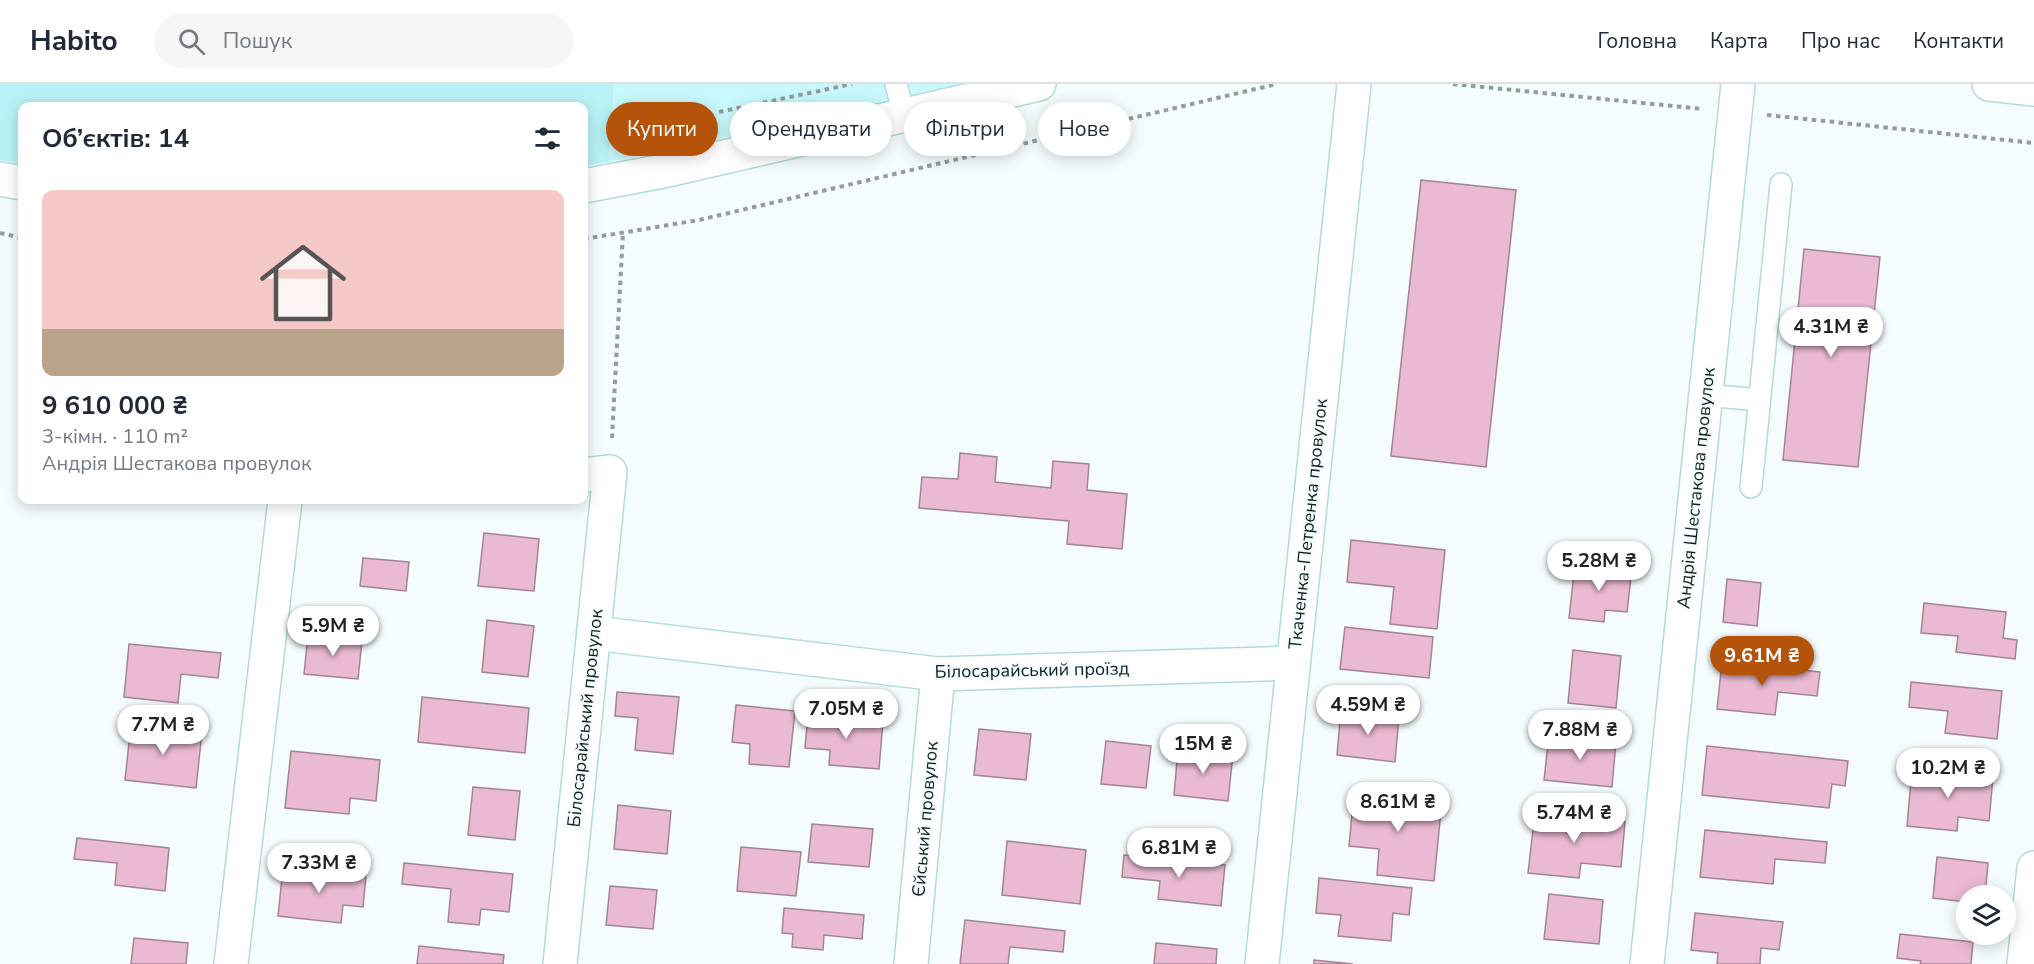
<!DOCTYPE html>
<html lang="uk">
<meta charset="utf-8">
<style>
:root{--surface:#fff;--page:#f6f6f7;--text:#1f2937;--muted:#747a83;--line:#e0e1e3;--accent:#b45309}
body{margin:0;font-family:"Nunito Sans",sans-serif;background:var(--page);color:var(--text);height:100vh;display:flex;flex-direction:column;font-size:22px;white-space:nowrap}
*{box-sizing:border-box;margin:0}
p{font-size:20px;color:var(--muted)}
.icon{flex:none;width:33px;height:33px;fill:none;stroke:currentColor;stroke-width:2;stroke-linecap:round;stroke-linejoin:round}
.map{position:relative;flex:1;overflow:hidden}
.sheet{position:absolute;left:18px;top:18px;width:570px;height:402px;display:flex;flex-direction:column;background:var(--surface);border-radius:12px;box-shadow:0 3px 15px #0003}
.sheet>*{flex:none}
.hud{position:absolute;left:606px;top:18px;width:570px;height:54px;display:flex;gap:12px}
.buttons{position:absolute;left:1956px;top:801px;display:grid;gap:12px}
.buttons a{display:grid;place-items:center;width:60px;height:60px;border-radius:50%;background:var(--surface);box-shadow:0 3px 15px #0003;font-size:30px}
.price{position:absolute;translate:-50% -51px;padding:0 14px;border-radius:21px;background:#fff;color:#222;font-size:20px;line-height:39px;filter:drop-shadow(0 2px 3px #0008)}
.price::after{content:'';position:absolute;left:50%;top:36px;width:18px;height:14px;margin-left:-9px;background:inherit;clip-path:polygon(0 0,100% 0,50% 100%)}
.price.on{background:var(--accent);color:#fff}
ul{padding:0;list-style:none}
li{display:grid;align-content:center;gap:12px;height:318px;padding:0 24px}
li span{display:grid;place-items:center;height:186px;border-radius:12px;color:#555}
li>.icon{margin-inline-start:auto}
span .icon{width:108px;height:108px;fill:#fffc;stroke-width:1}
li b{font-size:26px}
h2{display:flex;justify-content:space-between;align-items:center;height:72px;padding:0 24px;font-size:26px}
.chip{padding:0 21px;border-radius:27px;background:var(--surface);box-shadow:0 3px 15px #0003;font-size:21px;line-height:54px}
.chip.on{background:var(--accent);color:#fff}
header{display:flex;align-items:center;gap:36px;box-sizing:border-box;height:84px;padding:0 30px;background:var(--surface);border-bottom:2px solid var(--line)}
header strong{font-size:28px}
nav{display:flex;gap:33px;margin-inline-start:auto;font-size:21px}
.search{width:420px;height:54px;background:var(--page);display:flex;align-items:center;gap:15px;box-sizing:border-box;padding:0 21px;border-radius:33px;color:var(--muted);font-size:22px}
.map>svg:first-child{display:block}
.built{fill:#c9f9fc}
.green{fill:#b9f2f6}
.building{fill:#eab9d3;stroke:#a18594;stroke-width:1.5}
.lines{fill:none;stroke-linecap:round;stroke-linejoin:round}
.lane-casing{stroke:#b4dadc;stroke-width:24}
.street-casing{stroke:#b4dadc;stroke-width:36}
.secondary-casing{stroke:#b4dadc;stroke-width:36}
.path{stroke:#939d9e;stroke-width:4;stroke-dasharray:4.5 4.5;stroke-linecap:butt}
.lane{stroke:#fff;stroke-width:21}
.street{stroke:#fff;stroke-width:33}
.secondary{stroke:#fff;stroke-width:33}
.labels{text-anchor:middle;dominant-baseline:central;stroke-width:4.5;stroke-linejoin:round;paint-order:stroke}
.street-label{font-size:18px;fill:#111f20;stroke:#f5fcfd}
</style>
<header>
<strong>Habito</strong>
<div class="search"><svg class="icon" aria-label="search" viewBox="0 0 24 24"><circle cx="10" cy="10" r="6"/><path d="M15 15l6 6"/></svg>Пошук</div>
<nav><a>Головна</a><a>Карта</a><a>Про нас</a><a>Контакти</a></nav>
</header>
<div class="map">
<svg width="2034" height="880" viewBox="0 0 2034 880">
<rect width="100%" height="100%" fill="#f5fcfd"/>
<path class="built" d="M614,0H979L609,78Z"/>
<path class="green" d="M0,0H614L609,78L584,82V22H22V80L0,76Z"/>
<g class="building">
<path d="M1421,96L1516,106L1486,383L1391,372Z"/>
<path d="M1804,165L1880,173L1858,383L1783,376Z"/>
<path d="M960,369L997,373L995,398L1051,404L1053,377L1089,380L1087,406L1127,410L1122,465L1067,460L1069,437L919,424L922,393L958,395Z"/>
<path d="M484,449L539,455L534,507L478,502Z"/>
<path d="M1351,456L1445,466L1437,545L1390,540L1394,503L1347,498Z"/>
<path d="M363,474L409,478L406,507L360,502Z"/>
<path d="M1575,480L1632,485L1627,528L1605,526L1604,538L1569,534Z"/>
<path d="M1727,495L1761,499L1757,542L1723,538Z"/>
<path d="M1924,519L2006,528L2003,554L2017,556L2015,575L1956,568L1958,552L1921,549Z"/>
<path d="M487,536L534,542L528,593L482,588Z"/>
<path d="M1345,543L1433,553L1429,594L1340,585Z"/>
<path d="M308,551L362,557L358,595L304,590Z"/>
<path d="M129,560L221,569L218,594L181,590L178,619L124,613Z"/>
<path d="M1573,566L1621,572L1616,624L1568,619Z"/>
<path d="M1722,578L1820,588L1817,612L1778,608L1775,631L1717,625Z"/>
<path d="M1911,598L2002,607L1997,655L1945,649L1948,627L1909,623Z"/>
<path d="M617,608L679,613L673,670L635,666L638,634L615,632Z"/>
<path d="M422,613L529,624L525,669L418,658Z"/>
<path d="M736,621L795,627L789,683L749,680L750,660L732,658Z"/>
<path d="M1341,626L1399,632L1395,678L1337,671Z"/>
<path d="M808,630L883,637L879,685L829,681L830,666L805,664Z"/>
<path d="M131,640L202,648L196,704L125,696Z"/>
<path d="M979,645L1031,650L1026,696L974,691Z"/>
<path d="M1549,650L1616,657L1612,703L1544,696Z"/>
<path d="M1106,657L1151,662L1146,704L1101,700Z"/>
<path d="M1707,662L1848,677L1845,702L1832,700L1829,724L1702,711Z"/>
<path d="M1178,665L1233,670L1228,717L1174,711Z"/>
<path d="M291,667L380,676L376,717L350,714L349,730L285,724Z"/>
<path d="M1912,685L1993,694L1989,737L1958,733L1957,747L1907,742Z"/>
<path d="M473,703L520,707L515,756L468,751Z"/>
<path d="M1354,708L1442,717L1434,797L1377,791L1379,765L1349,762Z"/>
<path d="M618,721L671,727L667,770L614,765Z"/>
<path d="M1535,728L1625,738L1621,783L1581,779L1579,794L1528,789Z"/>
<path d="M812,740L873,745L869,783L808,778Z"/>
<path d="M1705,746L1827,758L1825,779L1775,775L1773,800L1700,793Z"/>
<path d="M77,754L169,764L165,807L115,801L117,779L74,775Z"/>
<path d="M1007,757L1086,766L1080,820L1002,811Z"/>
<path d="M741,763L801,768L796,812L737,807Z"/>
<path d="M1124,771L1225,781L1221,822L1158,815L1160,797L1122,793Z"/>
<path d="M1937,773L1988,779L1985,812H1966V818L1933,814Z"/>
<path d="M404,779L513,790L509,828L481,825L479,841L448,838L451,805L402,800Z"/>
<path d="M283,784L366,792L363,823L343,821L341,839L278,832Z"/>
<path d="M1319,794L1412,804L1409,831L1393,829L1391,857L1338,852L1341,831L1316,829Z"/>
<path d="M610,802L657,806L653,845L606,841Z"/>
<path d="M1549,810L1603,816L1599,860L1544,855Z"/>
<path d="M784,824L864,831L862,855L824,851L823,866L792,863L793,850L782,849Z"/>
<path d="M1695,829L1783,838L1779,866L1761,864L1760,880H1717L1718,869L1691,866Z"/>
<path d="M965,836L1065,847L1063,868L1010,863L1008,880H960Z"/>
<path d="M1900,850L1973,858L1971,880H1920L1921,877L1897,874Z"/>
<path d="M134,854L188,859L186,880H131Z"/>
<path d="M1156,859L1217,865L1216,880H1154Z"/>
<path d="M419,862L504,871L503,880H417Z"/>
<path d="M1314,876L1353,880H1314Z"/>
</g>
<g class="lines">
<g class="lane-casing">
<g id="lane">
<path d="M896,0L904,32"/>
<path d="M1706,311L1759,316"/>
<path d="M1751,403L1781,100"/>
</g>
</g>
<g class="street-casing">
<g id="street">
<path d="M594,549L938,590L1293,579"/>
<path d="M231,880L285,416"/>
<path d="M560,880L610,388L584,391"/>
<path d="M911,880L938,590"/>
<path d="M1262,880L1354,0"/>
<path d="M1647,880L1738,0"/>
<path d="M2024,880L2034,784"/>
</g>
</g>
<g class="secondary-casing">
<g id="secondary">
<path d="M1989,0L2034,5"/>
<path d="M0,95L22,99"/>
<path d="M584,102L668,86L1039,0"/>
</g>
</g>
<g class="path">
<path d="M1453,0L1703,25"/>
<path d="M719,28L852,0"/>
<path d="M1767,31L2034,59"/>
<path d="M0,149L22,154"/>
<path d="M584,155L699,136L1277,0"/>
<path d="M612,354L623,148"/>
</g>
<use href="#lane" class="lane"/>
<use href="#street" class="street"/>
<use href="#secondary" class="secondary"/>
</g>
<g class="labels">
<g class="street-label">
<text transform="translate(1696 404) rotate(-84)">Андрія Шестакова провулок</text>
<text transform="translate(1308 440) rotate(-84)">Ткаченка-Петренка провулок</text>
<text transform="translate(1032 586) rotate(-1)">Білосарайський проїзд</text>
<text transform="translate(585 634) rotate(-84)">Білосарайський провулок</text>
<text transform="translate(925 735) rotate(-85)">Єйський провулок</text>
</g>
</g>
</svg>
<div class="buttons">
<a><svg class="icon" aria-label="layers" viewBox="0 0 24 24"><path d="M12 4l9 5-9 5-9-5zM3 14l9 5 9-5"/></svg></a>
</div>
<b class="price" style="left:1831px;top:274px">4.31M ₴</b>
<b class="price" style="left:1599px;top:508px">5.28M ₴</b>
<b class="price" style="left:333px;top:573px">5.9M ₴</b>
<b class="price on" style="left:1762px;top:603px">9.61M ₴</b>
<b class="price" style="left:1368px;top:652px">4.59M ₴</b>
<b class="price" style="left:846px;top:656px">7.05M ₴</b>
<b class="price" style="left:163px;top:672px">7.7M ₴</b>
<b class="price" style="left:1580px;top:677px">7.88M ₴</b>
<b class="price" style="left:1203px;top:691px">15M ₴</b>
<b class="price" style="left:1948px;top:715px">10.2M ₴</b>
<b class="price" style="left:1398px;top:749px">8.61M ₴</b>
<b class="price" style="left:1574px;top:760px">5.74M ₴</b>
<b class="price" style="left:1179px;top:795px">6.81M ₴</b>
<b class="price" style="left:319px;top:810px">7.33M ₴</b>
<div class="hud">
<a class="chip on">Купити</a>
<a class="chip">Орендувати</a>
<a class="chip">Фільтри</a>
<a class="chip">Нове</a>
</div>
<section class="sheet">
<h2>Об’єктів: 14<svg class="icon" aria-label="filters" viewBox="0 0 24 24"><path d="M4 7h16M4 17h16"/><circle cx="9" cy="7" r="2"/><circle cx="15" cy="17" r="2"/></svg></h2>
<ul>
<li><span style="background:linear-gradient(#f6c9c9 75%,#b9a48a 0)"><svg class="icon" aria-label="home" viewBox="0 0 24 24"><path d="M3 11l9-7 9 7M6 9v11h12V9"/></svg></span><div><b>9 610 000 ₴</b><p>3-кімн. · 110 m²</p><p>Андрія Шестакова провулок</p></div></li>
</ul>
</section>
</div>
